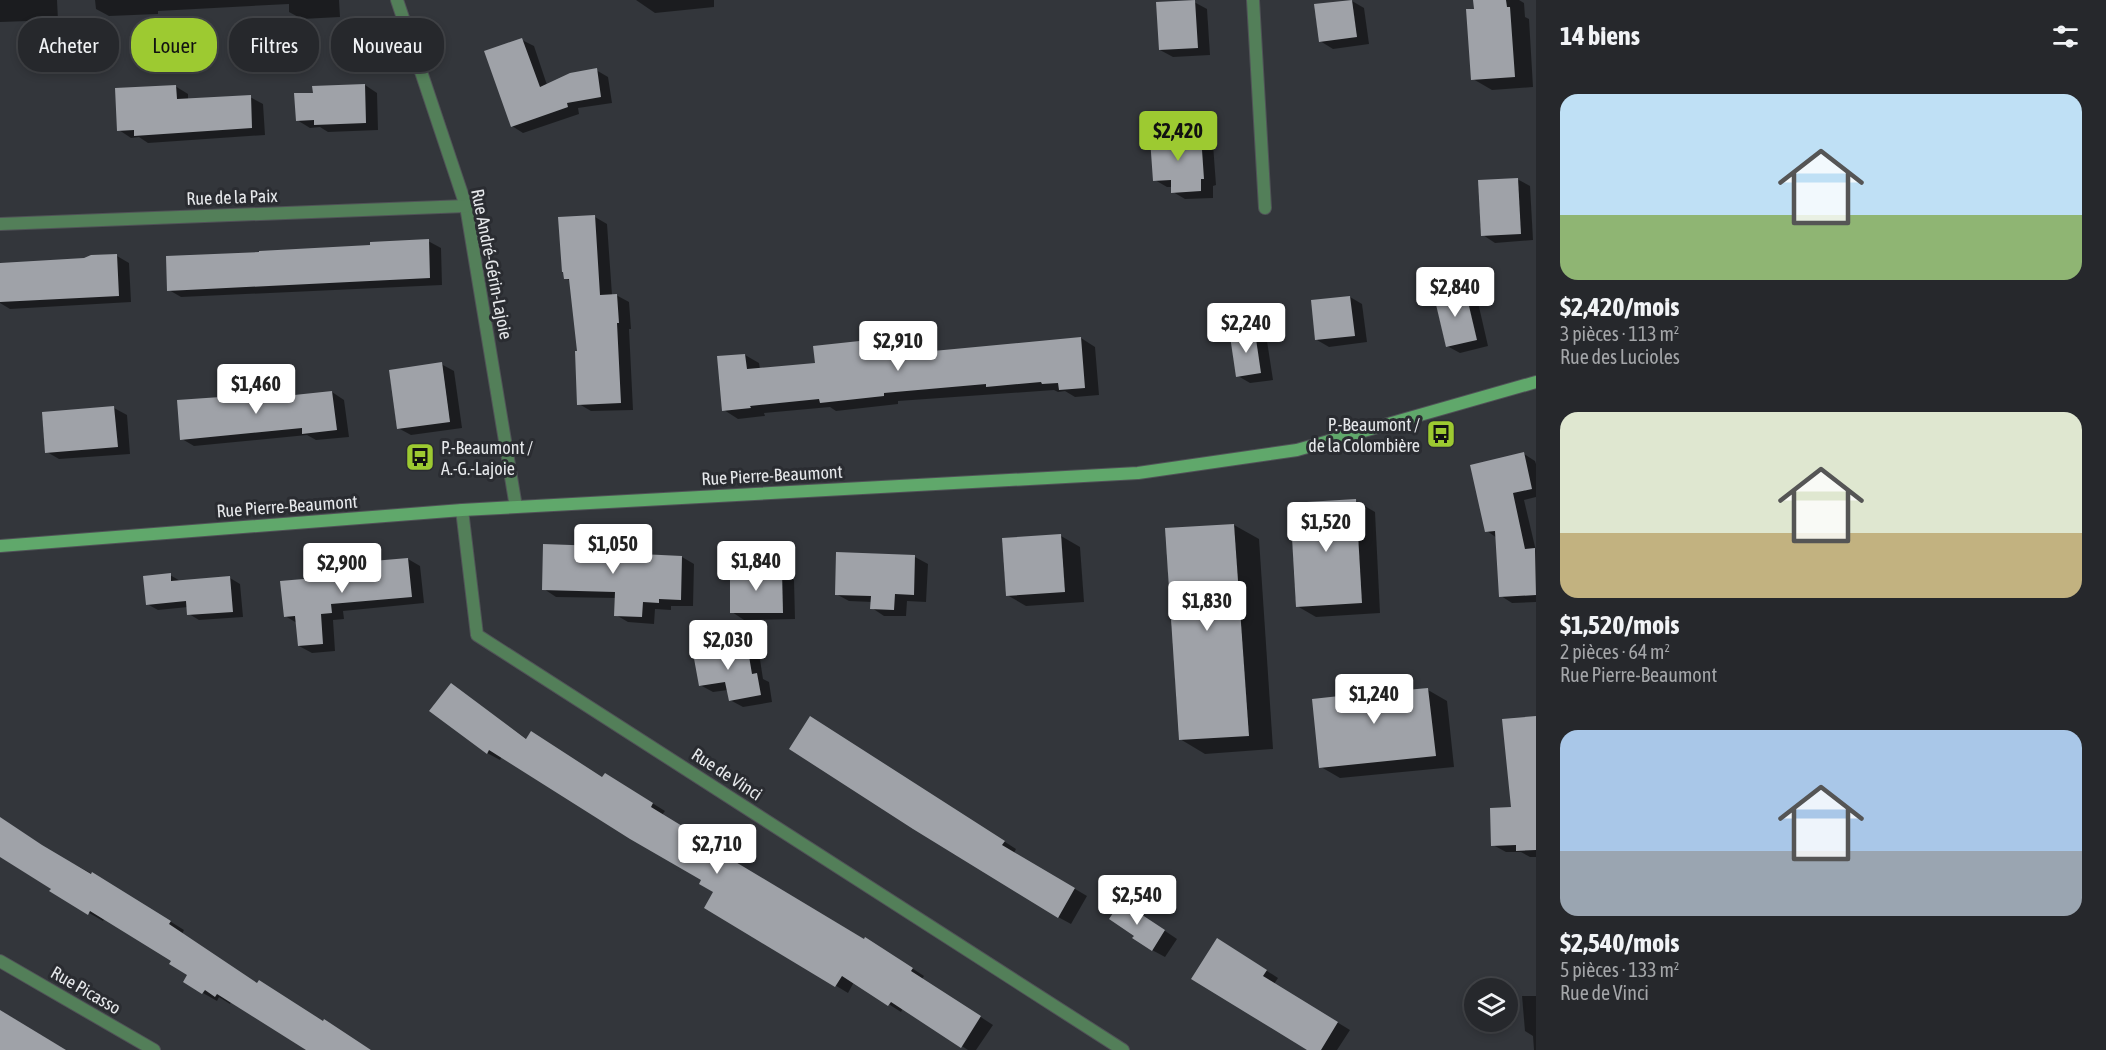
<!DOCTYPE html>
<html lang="fr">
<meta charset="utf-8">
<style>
:root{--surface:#26282c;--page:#2e3034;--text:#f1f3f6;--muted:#a4a6a9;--line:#424448;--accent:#9dca31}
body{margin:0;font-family:"Asap Condensed",sans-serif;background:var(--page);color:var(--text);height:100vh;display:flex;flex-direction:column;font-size:22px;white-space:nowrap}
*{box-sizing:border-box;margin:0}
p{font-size:20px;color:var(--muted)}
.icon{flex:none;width:33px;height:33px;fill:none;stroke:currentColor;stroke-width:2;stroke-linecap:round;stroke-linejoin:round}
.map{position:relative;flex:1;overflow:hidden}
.panel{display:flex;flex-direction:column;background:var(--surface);width:570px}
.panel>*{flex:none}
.top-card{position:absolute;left:18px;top:18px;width:570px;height:54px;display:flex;gap:12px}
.tools{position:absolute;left:1464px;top:978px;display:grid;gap:12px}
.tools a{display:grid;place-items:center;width:54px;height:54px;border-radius:50%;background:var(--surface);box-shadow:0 3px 9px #0003,0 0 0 2px var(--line);font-size:30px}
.price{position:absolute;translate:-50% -51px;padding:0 14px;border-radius:6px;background:#fff;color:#222;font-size:20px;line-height:39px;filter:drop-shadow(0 2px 3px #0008)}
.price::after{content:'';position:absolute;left:50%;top:36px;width:18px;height:14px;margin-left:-9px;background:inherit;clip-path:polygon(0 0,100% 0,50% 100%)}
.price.on{background:var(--accent);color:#111}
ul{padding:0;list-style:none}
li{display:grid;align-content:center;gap:12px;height:318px;padding:0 24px}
li span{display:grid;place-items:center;height:186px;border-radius:18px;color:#555}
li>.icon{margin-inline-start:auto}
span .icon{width:108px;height:108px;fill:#fffc;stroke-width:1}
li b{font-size:26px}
h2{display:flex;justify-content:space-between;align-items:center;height:72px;padding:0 24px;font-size:26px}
.tag{padding:0 21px;border-radius:24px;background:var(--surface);box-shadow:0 3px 9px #0003,0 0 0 2px var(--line);font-size:21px;line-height:54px}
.tag.on{background:var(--accent);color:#111}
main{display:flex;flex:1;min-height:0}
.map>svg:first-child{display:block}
.shadow{fill:#0007}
.building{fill:#9fa2a8}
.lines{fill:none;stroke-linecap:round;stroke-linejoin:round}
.minor-casing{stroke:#505257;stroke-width:14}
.secondary-casing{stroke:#505257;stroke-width:14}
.minor{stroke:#537f59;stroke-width:12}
.secondary{stroke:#60a86b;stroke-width:12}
.labels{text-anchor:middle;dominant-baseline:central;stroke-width:6;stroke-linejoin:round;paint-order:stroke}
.street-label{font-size:18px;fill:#e6e8eb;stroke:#2a2c31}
.poi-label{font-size:18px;fill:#e6e8eb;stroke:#2a2c31;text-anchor:end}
</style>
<main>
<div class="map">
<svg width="1536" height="1050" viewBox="0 0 1536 1050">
<rect width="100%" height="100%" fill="#33363b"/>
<g class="shadow">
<path d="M0,0H57L58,20L0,22Z"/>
<path d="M95,0H339L340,17L302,19L289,12V4L158,11V14L109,16L96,9Z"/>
<path d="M636,0H714V7L655,13Z"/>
<path d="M1474,0H1519L1524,3L1525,17L1529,19L1533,87L1492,90L1473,79Z"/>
<path d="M1352,1L1364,8L1369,44L1333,49L1320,41Z"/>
<path d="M1194,2L1207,9L1210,55L1173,57L1160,50Z"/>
<path d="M522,40L534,46L547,85L596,70L608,77L612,103L578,108L579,114L523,133L512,126Z"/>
<path d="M365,85L377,93L378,130L328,132L320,127L310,128L297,120L314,94Z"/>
<path d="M175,86L188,94V100L250,97L263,104L265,135L148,143L139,137L131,138L119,130Z"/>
<path d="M1201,137L1213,144L1216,185L1213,186V198L1185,199L1173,192L1172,187H1167L1155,180Z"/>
<path d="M1517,179L1530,186L1533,240L1495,243L1483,235Z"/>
<path d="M595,217L607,224L612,295H616L629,302L631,329H629L633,410L591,411L579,404V353L571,281L565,278Z"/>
<path d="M428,241L441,248L442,285L181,297L169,290L371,246Z"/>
<path d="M117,256L129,263L131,302L10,309L0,303V264L84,260Z"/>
<path d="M1465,290L1477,298L1488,346L1460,353L1447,346Z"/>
<path d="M1350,297L1362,304L1367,342L1329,347L1317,340Z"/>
<path d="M1255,334L1267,341L1273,380L1250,383L1238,376Z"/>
<path d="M1081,338L1095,347L1099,395L1075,397L1065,391L1058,392L1054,390L898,401V404L836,411L830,407L764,413L765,416L738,419L724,410L745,355L759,363L760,369L817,364L878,341L892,349L893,356Z"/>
<path d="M441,364L454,371L462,428L411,435L398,428Z"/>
<path d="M332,392L344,400L349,437L316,440L307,435L194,446L182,439L235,397L243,402Z"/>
<path d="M114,408L127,415L130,454L59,459L47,452Z"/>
<path d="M1524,454L1535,461L1536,464V497L1524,500L1536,551V602L1512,603L1501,596L1497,538L1487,531Z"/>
<path d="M1356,501L1375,512L1380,613L1316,617L1297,606Z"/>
<path d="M1234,525L1259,539L1273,749L1205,754L1180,739Z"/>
<path d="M1061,536L1080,547L1084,602L1026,606L1007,595Z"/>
<path d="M598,547L610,554L682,557L694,564L693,606H671V610L655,609L654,624L628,622L616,615V598L556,597L544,589Z"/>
<path d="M915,557L928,564L926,602L907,601L906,616H884L872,608V602L849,601L836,594Z"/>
<path d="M408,559L420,566L424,603L343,611L344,619L333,620L335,651L312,653L299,646L297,623L285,616L363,575Z"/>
<path d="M782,573L794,580L795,619L744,620L732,612Z"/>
<path d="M170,575L182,582L230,578L240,584L243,617L199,620L189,614L188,607L158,610L147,604Z"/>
<path d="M746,646L759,653L763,679L769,682L772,702L743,707L730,700L728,690L713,692L700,685Z"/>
<path d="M1393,679L1412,690H1428L1447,701L1454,767L1340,778L1321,767L1360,695Z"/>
<path d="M451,684L528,740L603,779L618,782L665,811L662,815L722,852L720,854L865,940L878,946L924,976L922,979L993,1025L976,1050H968L903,1008L901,1012L854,982L848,993L706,907L715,892L703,880L502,756L500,760L487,753Z"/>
<path d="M1536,717V857H1530L1521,852H1506L1493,845L1513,808Z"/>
<path d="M823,726L1016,849L1014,853L1087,896L1071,924L1058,917Z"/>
<path d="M0,829L57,855L107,882L184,930L182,934L258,984L371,1050H308L231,1002L230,1004L219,997L217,1001L203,993L189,975L174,960L105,918L103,921L51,891L53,888L0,856Z"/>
<path d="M1134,910L1177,939L1165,957L1152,950L1136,936Z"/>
<path d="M1230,947L1278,978L1274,984L1350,1030L1337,1050H1310Z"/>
<path d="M1522,996H1536V1050H1534L1533,1036L1525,1031Z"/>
</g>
<g class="building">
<path d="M1195,0L1198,48L1159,50L1156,2Z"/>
<path d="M1352,0L1357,37L1319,42L1314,4Z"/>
<path d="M1473,0H1506L1507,7H1510L1515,77L1471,80L1466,9H1474Z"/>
<path d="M522,38L540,87L570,73L597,68L601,97L567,103L568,107L511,127L484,51Z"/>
<path d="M365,84L366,123L314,125V120L296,121L294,93H313L312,86Z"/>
<path d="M176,85L177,99L251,95L252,128L134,136V130L117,131L115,88Z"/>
<path d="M1201,135L1204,179H1201V191L1171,193V180L1153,181L1150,138Z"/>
<path d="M1518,178L1521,234L1481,236L1478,180Z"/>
<path d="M595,215L600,295L617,294L619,323H617L621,403L577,405L575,351H577L569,279H564L563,272H562L558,217Z"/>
<path d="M429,239L430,278L167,291L166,256L259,252V251L370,245V242Z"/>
<path d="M117,254L119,296L0,302V263L84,258L91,255Z"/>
<path d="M1465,289L1477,340L1446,347L1434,296Z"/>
<path d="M1350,296L1355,336L1315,340L1311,300Z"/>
<path d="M1255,332L1261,373L1236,377L1230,336Z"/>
<path d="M1081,337L1085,388L1059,390L1058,383L1042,384L1041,382L986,387V384L884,393V396L820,403L819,399L750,406L751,408L722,411L717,356L745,354L747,369L815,363L813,346L878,339L880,356Z"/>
<path d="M442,362L450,422L397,429L389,370Z"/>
<path d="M332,391L337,430L302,434V428L180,440L177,400L235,396L236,401Z"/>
<path d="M114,406L118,447L45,453L42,412Z"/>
<path d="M1524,452L1532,489L1513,493L1525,549L1535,548L1536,595L1499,597L1495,531L1485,532L1470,465Z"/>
<path d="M1356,499L1362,603L1296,607L1290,503Z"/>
<path d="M1234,524L1249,736L1179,740L1165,528Z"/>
<path d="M1061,534L1065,592L1006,596L1002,538Z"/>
<path d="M543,544L599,546V552L682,556L681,600L659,599V603L643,602L642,617L614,616L615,592L542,590Z"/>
<path d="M836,552L915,555L914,595L895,594L894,610L870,609L871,596L835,595Z"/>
<path d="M408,558L412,597L331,604L332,613L321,614L323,644L298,646L295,616L284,617L280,581L362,574L361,562Z"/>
<path d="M782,571L783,613H730V572Z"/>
<path d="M171,573V581L230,576L233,612L187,615L186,601L146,605L143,576Z"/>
<path d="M747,644L752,674L757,673L761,695L729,701L725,682L699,686L693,653Z"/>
<path d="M1394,678L1395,691L1428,688L1436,756L1319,768L1312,699L1358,694L1357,682Z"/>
<path d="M451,683L526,739L531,731L602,777L605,773L653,803L651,807L710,843L709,846L864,939L865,937L913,968L911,971L981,1016L961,1048L891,1002L888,1006L842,976L835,987L704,908L713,892L699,884L701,880L630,839L489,750L487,754L429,711Z"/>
<path d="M810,716L1005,841L1002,845L1075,888L1058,918L913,829L789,749Z"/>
<path d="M1536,716V850L1516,851V845L1491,846L1490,808L1511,807L1502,719Z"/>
<path d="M0,817L42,845L91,874L92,872L171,921L169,924L257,983L259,980L323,1021L324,1019L371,1050H306L217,994L215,997L205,990L202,994L183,982L187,975L169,964L171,961L90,911L88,915L49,891L51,889L0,857Z"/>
<path d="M1121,901L1165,930L1152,951L1132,938L1134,936L1109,919Z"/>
<path d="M1217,938L1267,970L1263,976L1338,1022L1321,1050H1307L1191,979Z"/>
<path d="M0,1010L66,1050H0Z"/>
</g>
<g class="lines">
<g class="minor-casing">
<g id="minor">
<path d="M397,0L466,206L516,507"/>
<path d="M1253,0L1265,208"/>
<path d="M0,224L466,206"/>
<path d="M462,510L477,635L1123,1050"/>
<path d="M0,961L154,1050"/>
</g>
</g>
<g class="secondary-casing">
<path id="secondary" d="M0,546L462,510L1138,473L1297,450L1536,382"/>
</g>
<use href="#minor" class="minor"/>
<use href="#secondary" class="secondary"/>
</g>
<defs>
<g id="bus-square" transform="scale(1.5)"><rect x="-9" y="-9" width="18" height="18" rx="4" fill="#9dca31" stroke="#2a2c31"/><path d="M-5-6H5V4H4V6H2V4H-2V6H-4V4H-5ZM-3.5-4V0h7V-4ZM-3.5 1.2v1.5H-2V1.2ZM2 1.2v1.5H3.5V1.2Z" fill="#111"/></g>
</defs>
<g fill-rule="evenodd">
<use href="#bus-square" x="1441" y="434"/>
<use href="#bus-square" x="420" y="457"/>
</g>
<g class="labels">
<g class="street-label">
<text transform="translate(232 197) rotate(-2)">Rue de la Paix</text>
<text transform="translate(492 264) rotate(79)">Rue André-Gérin-Lajoie</text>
<text transform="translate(772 475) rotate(-3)">Rue Pierre-Beaumont</text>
<text transform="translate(287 506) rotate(-4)">Rue Pierre-Beaumont</text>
<text transform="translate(727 774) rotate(33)">Rue de Vinci</text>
<text transform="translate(86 990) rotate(30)">Rue Picasso</text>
</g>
<g class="poi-label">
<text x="1420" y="424">P.-Beaumont /<tspan x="1420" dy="21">de la Colombière</tspan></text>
<text x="441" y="447" text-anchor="start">P.-Beaumont /<tspan x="441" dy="21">A.-G.-Lajoie</tspan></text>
</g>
</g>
</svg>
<div class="tools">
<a><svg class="icon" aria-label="layers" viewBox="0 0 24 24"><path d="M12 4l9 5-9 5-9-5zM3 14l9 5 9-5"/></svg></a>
</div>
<b class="price on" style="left:1178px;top:162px">$2,420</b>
<b class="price" style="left:1455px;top:318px">$2,840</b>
<b class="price" style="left:1246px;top:354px">$2,240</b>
<b class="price" style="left:898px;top:372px">$2,910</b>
<b class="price" style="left:256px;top:415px">$1,460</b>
<b class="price" style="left:1326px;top:553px">$1,520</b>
<b class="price" style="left:613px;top:575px">$1,050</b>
<b class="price" style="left:756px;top:592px">$1,840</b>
<b class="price" style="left:342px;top:594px">$2,900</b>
<b class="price" style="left:1207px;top:632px">$1,830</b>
<b class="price" style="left:728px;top:671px">$2,030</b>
<b class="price" style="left:1374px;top:725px">$1,240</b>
<b class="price" style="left:717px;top:875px">$2,710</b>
<b class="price" style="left:1137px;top:926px">$2,540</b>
<div class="top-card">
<a class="tag">Acheter</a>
<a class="tag on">Louer</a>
<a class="tag">Filtres</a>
<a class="tag">Nouveau</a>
</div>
</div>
<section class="panel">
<h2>14 biens<svg class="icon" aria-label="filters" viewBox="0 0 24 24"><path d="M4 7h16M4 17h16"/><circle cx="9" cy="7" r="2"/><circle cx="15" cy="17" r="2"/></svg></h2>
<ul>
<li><span style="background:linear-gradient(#bfe0f5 65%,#8fb573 0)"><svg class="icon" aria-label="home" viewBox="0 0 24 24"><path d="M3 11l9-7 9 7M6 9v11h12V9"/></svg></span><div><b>$2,420/mois</b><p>3 pièces · 113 m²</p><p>Rue des Lucioles</p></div></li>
<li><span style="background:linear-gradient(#dfe7d0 65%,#c2b280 0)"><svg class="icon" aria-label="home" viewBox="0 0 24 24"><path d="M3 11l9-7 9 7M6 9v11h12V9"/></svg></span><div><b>$1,520/mois</b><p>2 pièces · 64 m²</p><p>Rue Pierre-Beaumont</p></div></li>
<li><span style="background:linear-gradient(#a9c7e8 65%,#9aa5b1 0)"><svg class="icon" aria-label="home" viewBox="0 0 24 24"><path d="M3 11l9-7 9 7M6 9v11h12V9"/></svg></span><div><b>$2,540/mois</b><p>5 pièces · 133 m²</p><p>Rue de Vinci</p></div></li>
</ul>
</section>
</main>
